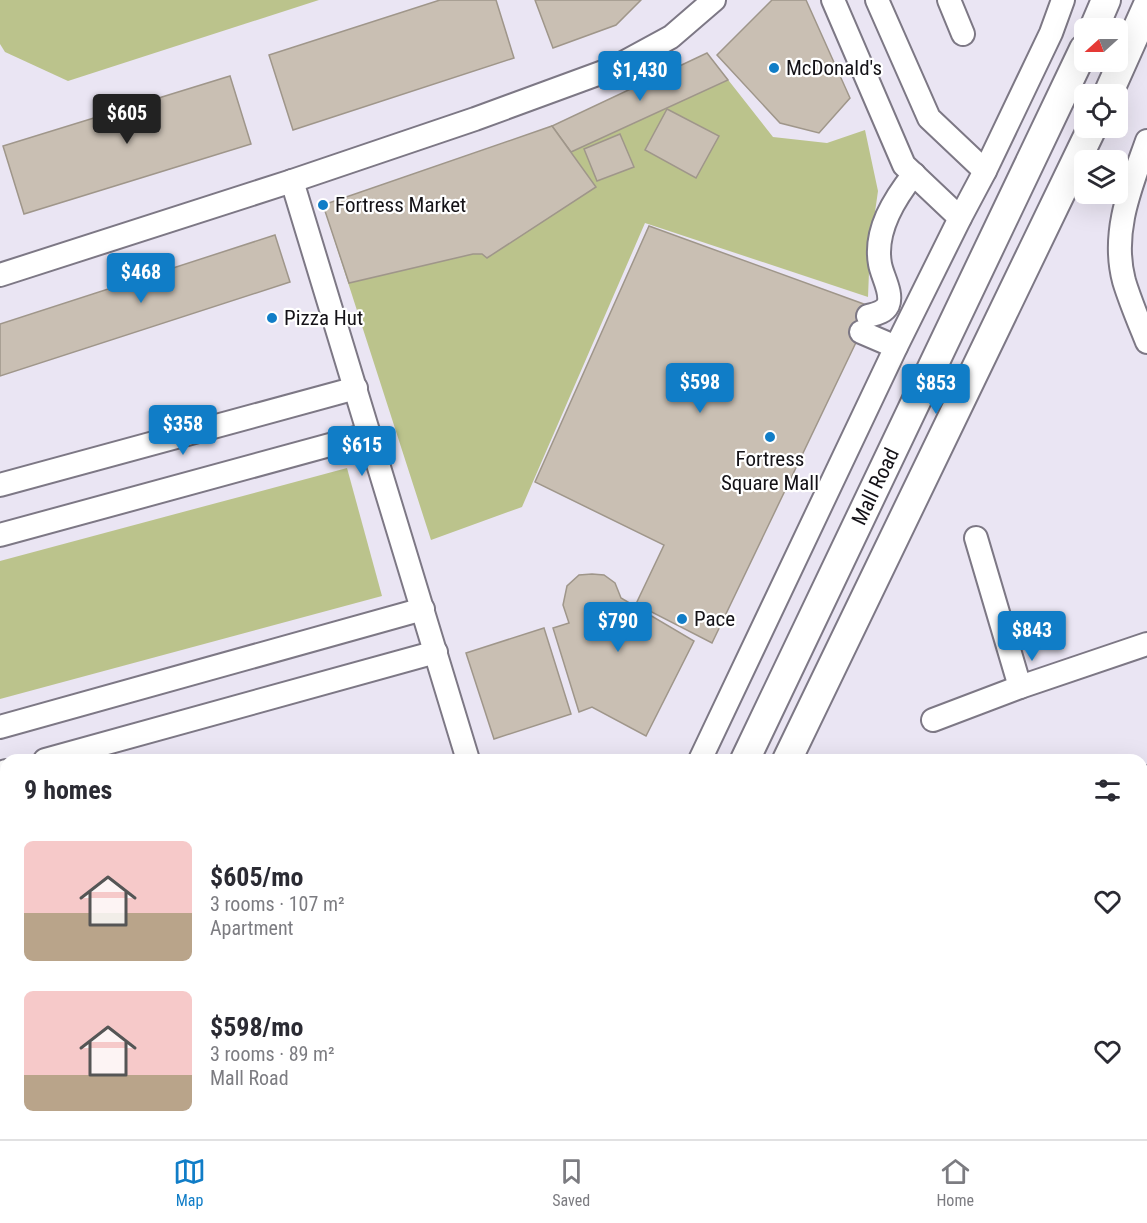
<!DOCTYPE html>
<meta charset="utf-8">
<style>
:root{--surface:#fff;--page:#f2f2f3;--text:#2b2b33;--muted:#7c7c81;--line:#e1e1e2;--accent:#107dc7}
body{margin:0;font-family:"Roboto Condensed",sans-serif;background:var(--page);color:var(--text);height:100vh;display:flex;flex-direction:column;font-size:22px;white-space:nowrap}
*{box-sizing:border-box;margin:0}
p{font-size:20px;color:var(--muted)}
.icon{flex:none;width:33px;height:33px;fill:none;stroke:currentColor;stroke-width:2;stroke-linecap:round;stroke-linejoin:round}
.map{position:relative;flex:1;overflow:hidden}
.sheet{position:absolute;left:0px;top:754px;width:1148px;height:386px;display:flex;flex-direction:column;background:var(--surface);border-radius:18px 18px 0 0;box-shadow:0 6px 24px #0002}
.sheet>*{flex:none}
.needle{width:39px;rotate:249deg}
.fabs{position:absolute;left:1074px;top:18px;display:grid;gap:12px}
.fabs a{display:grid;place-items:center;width:54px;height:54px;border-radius:9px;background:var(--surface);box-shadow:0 6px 24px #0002;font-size:30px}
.price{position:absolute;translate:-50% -51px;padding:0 14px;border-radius:6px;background:var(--accent);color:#fff;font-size:20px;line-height:39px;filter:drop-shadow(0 2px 3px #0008)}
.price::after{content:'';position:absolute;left:50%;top:36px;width:18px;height:14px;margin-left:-9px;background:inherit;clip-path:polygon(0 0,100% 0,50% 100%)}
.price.on{background:#222;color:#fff}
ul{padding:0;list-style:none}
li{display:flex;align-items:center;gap:18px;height:150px;padding:0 24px}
li span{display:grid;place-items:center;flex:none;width:168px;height:120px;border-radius:9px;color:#555}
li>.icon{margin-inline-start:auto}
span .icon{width:72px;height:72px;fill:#fffc;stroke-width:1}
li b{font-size:26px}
h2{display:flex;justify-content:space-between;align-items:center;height:72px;padding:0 24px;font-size:26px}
.tab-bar{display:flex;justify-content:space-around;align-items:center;height:84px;border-top:2px solid var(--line);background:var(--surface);font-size:16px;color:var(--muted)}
.tab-bar a{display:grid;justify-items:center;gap:3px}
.tab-bar .on{color:var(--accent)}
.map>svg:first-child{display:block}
.green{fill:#bbc38c}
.building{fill:#c9bfb3;stroke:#9f968a;stroke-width:1.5}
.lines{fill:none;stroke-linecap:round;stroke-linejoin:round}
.minor-casing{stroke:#7d7885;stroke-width:26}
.major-casing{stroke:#7d7885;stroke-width:32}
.minor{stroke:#fff;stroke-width:22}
.major{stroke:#fff;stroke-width:28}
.rail{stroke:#807d86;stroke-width:4.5;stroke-dasharray:12 6;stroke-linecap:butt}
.poi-dot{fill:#107dc7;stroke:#fff;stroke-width:2}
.labels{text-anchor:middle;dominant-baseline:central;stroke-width:4.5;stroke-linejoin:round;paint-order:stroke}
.poi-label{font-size:21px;fill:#141217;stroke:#fff;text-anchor:start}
.street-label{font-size:21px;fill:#141217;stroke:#fff}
</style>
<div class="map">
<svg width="1147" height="1139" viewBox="0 0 1147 1139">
<rect width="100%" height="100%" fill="#eae5f3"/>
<g class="green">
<path d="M0,0H319L68,81L5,52L0,44Z"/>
<path d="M707,53L773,137L827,143L865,130L878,191L870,247L868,297L645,223L522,507L431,540L323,205L552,126Z"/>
<path d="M347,468L382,596L0,699V561Z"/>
</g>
<g class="building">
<path d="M440,0H496L514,58L293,130L269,55Z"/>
<path d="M535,0H641L616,25L553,48Z"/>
<path d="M772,0H806L850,98L819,133L780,123L717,55Z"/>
<path d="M707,53L728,80L571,152L552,126Z"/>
<path d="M230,76L251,144L24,214L3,146Z"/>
<path d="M667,109L719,136L696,178L645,150Z"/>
<path d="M552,126L596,187L487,258L482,254H473L349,283L323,205Z"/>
<path d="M620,134L634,167L597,181L584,149Z"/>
<path d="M649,226L872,307L861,332L712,643L636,604L664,545L535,482Z"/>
<path d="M275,235L290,282L0,376V324Z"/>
<path d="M592,574L604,575L615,583L621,598L694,641L646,736L592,707L579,712L553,628L569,623L563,605L567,586L579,575Z"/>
<path d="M544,628L571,714L494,739L466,653Z"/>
<path d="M1147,938V960L1142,962V939Z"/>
</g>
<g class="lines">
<g class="minor-casing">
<g id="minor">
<path d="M833,0L904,165L960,218"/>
<path d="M877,0L929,118L985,171"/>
<path d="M949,0L963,34"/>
<path d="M1147,141C1131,186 1111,232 1124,281C1130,301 1139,322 1147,342"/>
<path d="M292,181L468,760"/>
<path d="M0,275L292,181L475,119L614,68L671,37L714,0"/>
<path d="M868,316C875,314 884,313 888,305C893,293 882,276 880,264C874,231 894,199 914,174"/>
<path d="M861,332L896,347"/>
<path d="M0,485L356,388"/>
<path d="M0,535L370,434"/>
<path d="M976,538L1020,687"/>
<path d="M933,720L1020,687L1147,644"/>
<path d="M0,727L423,609"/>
<path d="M45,760L436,652"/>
<path d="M700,760L896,347L960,218L985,171L1051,33L1063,0"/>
<path d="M0,773L6,771"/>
<path d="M1142,779L1147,777"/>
<path d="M0,843L6,864"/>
<path d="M1142,913L1147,911"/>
<path d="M0,1017L6,1016"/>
</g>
</g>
<g class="major-casing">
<g id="major">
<path d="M1094,28L1106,0"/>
<path d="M1108,94L1147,7"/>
<path id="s1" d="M745,760L1084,49"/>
<path d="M787,760L1092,128"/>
<path d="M564,1139L567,1134"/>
<path d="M605,1139L607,1134"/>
</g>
</g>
<use href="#minor" class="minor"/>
<use href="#major" class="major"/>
<g class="rail">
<path d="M1142,976L1147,974"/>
<path d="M1142,993L1147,992"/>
<path d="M1142,1010L1147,1009"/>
<path d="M1142,1030L1147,1029"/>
<path d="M1142,1058L1147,1057"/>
<path d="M1142,1082L1147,1081"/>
<path d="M621,1139L637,1134"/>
<path d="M684,1139L699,1134"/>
<path d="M718,1139L744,1134"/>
<path d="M800,1139L815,1134"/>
<path d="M845,1139L871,1134"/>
</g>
</g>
<g class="poi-dot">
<circle cx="774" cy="68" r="6"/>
<circle cx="323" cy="205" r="6"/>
<circle cx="272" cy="318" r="6"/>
<circle cx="770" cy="437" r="6"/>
<circle cx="682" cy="619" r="6"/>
</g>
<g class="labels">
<g class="poi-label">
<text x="786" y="68">McDonald's</text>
<text x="335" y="205">Fortress Market</text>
<text x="284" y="318">Pizza Hut</text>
<text x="770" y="459" text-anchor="middle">Fortress<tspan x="770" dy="24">Square Mall</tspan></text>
<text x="694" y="619">Pace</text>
</g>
<g class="street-label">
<text stroke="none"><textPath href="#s1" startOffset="303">Mall Road</textPath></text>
</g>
</g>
</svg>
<div class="fabs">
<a><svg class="needle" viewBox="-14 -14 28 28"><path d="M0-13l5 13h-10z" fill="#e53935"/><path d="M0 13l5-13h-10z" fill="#7c7c81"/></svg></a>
<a><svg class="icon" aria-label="locate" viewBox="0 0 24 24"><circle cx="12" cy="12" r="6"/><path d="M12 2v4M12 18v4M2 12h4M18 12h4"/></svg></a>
<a><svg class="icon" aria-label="layers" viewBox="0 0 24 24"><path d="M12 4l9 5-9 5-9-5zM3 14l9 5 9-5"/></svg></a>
</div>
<b class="price" style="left:640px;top:102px">$1,430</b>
<b class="price on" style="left:127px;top:145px">$605</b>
<b class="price" style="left:141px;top:304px">$468</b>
<b class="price" style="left:700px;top:414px">$598</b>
<b class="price" style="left:936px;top:415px">$853</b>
<b class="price" style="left:183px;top:456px">$358</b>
<b class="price" style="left:362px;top:477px">$615</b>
<b class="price" style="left:618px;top:653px">$790</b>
<b class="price" style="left:1032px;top:662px">$843</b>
<section class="sheet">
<h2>9 homes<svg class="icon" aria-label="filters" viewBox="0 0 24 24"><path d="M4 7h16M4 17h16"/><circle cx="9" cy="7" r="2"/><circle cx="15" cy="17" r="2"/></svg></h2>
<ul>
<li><span style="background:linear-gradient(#f6c9c9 60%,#b9a48a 0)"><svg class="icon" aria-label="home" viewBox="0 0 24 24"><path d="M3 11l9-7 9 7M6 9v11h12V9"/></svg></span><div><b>$605/mo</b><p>3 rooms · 107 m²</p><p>Apartment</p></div><svg class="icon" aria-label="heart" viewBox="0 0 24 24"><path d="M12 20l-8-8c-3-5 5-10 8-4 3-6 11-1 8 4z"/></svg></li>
<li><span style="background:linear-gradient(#f6c9c9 70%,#b9a48a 0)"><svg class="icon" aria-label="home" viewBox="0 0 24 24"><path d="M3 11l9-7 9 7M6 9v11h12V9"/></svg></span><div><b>$598/mo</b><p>3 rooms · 89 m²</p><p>Mall Road</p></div><svg class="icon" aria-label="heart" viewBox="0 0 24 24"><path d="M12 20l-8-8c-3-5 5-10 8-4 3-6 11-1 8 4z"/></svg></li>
</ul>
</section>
</div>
<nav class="tab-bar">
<a class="on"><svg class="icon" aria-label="map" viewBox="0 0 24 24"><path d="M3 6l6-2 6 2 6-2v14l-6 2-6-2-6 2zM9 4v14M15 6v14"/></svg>Map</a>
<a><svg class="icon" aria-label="saved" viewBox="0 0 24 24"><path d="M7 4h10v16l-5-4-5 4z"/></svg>Saved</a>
<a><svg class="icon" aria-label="home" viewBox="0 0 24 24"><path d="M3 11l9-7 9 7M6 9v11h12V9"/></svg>Home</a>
</nav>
